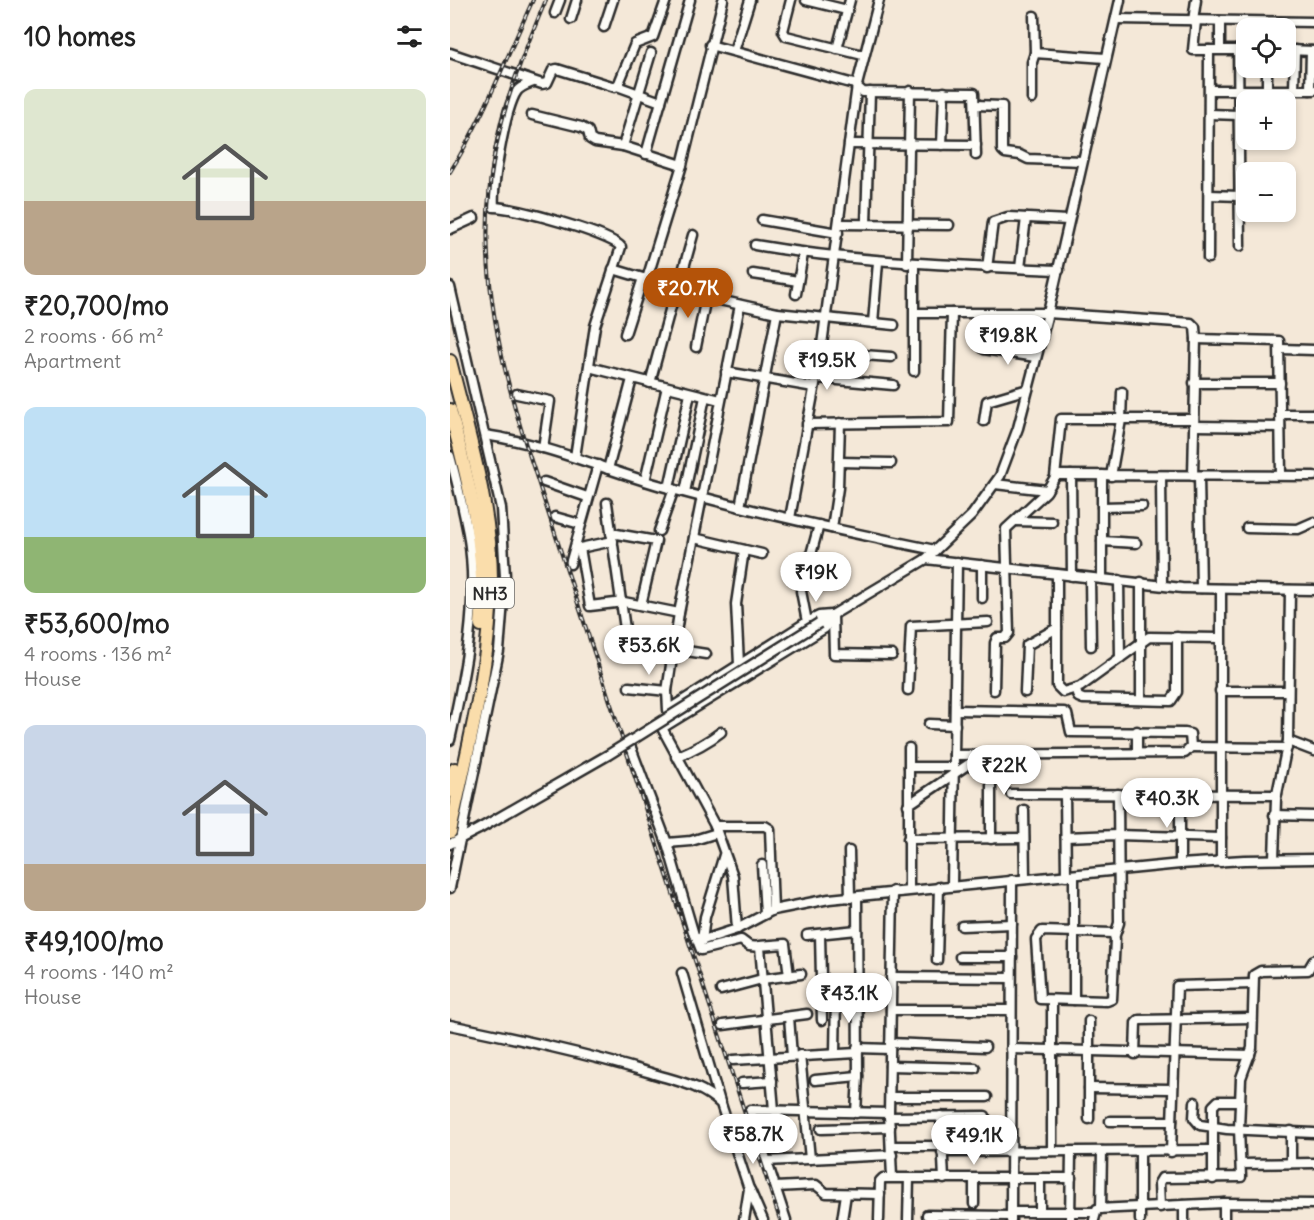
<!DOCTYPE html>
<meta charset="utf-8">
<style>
:root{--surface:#fff;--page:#f2f2f2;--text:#222;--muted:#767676;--accent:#b45309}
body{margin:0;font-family:Delius,sans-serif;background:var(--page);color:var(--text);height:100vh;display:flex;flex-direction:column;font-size:22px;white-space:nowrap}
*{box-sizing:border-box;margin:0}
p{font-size:20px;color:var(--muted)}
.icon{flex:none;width:33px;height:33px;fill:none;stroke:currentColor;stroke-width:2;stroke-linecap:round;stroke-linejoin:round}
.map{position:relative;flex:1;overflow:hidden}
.details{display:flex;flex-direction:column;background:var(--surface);width:450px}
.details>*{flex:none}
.fabs{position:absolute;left:786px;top:18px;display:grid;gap:12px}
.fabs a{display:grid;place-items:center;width:60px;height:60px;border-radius:12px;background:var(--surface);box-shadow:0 3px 9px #0003;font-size:30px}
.price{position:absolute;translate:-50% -51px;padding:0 14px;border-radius:21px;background:#fff;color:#222;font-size:20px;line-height:39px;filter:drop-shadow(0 2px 3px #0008)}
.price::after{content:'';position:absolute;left:50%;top:36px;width:18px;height:14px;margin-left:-9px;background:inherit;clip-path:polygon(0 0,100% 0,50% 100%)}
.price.selected{background:var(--accent);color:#fff}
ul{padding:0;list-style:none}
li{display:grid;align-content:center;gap:12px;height:318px;padding:0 24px}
li span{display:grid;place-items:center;height:186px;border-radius:12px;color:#555}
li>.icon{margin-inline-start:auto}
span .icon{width:108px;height:108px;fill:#fffc;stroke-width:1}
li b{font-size:26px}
h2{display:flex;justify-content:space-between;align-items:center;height:72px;padding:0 24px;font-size:26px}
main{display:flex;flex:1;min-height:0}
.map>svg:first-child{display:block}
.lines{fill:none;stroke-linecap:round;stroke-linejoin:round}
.minor-casing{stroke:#2b2b2b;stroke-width:13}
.highway-casing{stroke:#2b2b2b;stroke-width:16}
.minor{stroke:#fdfcf7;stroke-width:8}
.highway{stroke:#faddab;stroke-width:12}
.rail-casing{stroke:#2b2b2b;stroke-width:4}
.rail{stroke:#fdfcf7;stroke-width:1.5;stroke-dasharray:4.5;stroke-linecap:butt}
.minor-bridge-casing{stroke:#2b2b2b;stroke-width:13;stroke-linecap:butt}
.minor-bridge{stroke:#fdfcf7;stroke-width:8}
.labels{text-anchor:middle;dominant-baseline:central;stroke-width:4.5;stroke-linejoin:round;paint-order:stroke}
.shield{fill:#fdfcf7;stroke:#6a6a68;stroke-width:1.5}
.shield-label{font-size:18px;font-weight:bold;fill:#2b2b2b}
</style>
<main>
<section class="details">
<h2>10 homes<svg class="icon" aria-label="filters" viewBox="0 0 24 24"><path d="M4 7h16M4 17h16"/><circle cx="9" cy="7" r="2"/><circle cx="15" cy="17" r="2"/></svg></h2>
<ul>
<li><span style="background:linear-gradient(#dfe7d0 60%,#b9a48a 0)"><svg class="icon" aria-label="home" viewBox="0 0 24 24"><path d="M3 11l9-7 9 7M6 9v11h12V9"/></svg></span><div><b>₹20,700/mo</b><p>2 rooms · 66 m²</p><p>Apartment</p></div></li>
<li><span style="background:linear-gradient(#bfe0f5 70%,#8fb573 0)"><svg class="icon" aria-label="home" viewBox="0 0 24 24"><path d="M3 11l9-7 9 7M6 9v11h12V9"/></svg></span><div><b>₹53,600/mo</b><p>4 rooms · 136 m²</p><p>House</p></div></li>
<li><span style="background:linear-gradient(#c9d6e8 75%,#b9a48a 0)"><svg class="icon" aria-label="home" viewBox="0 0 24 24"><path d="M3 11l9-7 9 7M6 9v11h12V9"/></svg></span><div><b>₹49,100/mo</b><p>4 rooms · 140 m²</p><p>House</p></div></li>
</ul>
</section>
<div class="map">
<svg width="864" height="1220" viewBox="0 0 864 1220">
<rect width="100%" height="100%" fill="#f4e8d8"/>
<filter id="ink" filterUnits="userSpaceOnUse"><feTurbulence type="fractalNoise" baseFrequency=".0167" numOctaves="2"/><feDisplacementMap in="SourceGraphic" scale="12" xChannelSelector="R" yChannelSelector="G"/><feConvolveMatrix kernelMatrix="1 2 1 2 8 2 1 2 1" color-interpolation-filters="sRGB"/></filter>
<g filter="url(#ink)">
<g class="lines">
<g class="minor-casing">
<g id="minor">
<path d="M341,0L333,31L336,36L413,55"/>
<path d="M356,0L397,10"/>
<path d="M105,13L110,0"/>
<path d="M584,16L585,53L655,58"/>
<path d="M121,19L127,0"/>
<path d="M667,19L864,22"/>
<path d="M743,21L746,0"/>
<path d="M746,21L743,50H796"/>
<path d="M770,21V49"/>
<path d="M154,27L163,0"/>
<path d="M260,45L404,84L413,92L524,93L526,155"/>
<path d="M387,49L400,0"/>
<path d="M788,49L790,246"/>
<path d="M836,50L864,51"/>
<path d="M284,51L300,0"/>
<path d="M0,53L92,84L97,83L103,70L107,69L165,87L169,83L185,44L203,37L216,0"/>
<path d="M817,68V91"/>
<path d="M83,82C78,84 71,86 67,91C55,108 42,186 44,207C63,207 162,234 171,247L145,326L125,457"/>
<path d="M167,86L211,102"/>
<path d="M760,90H864"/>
<path d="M844,90L845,50"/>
<path d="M860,90L861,51"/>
<path d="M582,99V62L585,53"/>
<path d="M526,105L552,106V150L555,153L570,155L578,159L632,161"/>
<path d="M760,114L788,115"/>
<path d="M82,115L131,127L138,131L140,139L145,142L173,146L232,165"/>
<path d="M789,143L820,144"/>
<path d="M399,144L526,145"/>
<path d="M492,145L494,92"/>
<path d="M173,146L201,53"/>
<path d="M196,154L240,0"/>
<path d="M759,195L790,196"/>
<path d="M312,220L388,233"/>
<path d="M389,224L499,225"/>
<path d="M416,224L420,92"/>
<path d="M0,229L24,218"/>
<path d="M305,245C408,263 505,265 609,270"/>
<path d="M758,258L759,50"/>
<path d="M457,264L460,91"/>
<path d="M464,265V371"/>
<path d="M537,268L543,222L558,217L618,220"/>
<path d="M570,268L576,218"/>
<path d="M163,269L256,297L327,313L444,325"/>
<path d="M303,274L348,281"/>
<path d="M197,279L232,165L273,0"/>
<path d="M0,287L51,508L55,576L49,651L0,888"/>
<path d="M228,289L243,235"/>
<path d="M346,294L353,254"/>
<path d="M290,305L229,613L217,691L218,710L357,622L369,616L381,615"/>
<path d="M465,313H598L741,323L745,327L746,339L743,476"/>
<path d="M423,323L428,262"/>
<path d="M175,334L193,278"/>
<path d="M746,339L829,341L831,475"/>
<path d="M246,347L256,297"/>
<path d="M534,349L586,357"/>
<path d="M831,349L864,350"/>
<path d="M371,352L441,357"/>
<path d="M139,367L270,400"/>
<path d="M276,372L364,387"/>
<path d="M366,378L443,385"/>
<path d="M200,383L226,288"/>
<path d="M744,383H830"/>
<path d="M67,394L100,401L93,448"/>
<path d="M830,414H864"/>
<path d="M534,421L537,401L578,389"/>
<path d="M357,424L499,422L502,313"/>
<path d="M745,426L830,427"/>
<path d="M35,435C97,444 155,470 215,487C304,512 395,532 485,550"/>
<path d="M0,456C7,482 13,507 18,533C30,602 15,673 0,740"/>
<path d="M389,462L441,463"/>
<path d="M158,469L182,379"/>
<path d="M606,475L864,476"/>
<path d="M621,475L622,576"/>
<path d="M652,475V579"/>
<path d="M661,476L671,420L672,392"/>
<path d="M711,476L712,585"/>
<path d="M749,476L751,588"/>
<path d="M195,481L217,387"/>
<path d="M94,482L137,497"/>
<path d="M545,484L597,490"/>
<path d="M219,488L240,394"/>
<path d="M235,492L255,397"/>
<path d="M157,503L177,643L223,654"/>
<path d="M290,507L327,313"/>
<path d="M652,507L692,506"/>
<path d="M105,517L130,524"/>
<path d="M340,518L371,352L407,85L429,0"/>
<path d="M566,521L602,522"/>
<path d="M382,528L388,488L390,423"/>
<path d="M797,528L848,529L864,522"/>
<path d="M209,531L224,489"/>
<path d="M161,533L206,541L191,605"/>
<path d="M244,538L312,554"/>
<path d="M163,541L130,548L140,606L174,602L229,613"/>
<path d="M652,541L686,543"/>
<path d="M476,559L732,588L864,590"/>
<path d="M120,564L148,465"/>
<path d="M607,574V686L613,692L630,687L699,637L769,638"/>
<path d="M640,578L641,646"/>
<path d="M669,580L670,658"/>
<path d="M771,589V862"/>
<path d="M532,598V565"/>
<path d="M383,615L384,654L442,655"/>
<path d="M357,622L351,591L369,525"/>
<path d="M369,623L476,559L522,515L550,476L568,428L598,313L670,0"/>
<path d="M224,649L256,654"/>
<path d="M289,664L286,604L294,550"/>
<path d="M179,687L217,691"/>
<path d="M458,690L461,626L538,622"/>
<path d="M544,690L545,643L547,638H555L559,633L556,529L596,492L605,477L611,419H744"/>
<path d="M626,690L628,697L633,699L721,701L727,692V637"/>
<path d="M770,691H837"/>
<path d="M575,692L577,645L607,628"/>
<path d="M691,699V582"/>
<path d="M479,724L505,725"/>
<path d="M838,741L864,751"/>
<path d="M741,747L837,748"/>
<path d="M181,748L217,843L244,935L250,941L287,929L323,910L379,899L730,864L794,860L864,859"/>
<path d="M687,753V731"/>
<path d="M541,754V839"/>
<path d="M504,755L735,753L741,747L740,734L735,733L621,732L617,714L614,712L506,710"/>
<path d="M226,757C243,750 257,743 271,732"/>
<path d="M459,767H504"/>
<path d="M730,793V864"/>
<path d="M561,794L827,795"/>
<path d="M615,794L616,876"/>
<path d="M458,805L532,755"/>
<path d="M574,810L575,879"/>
<path d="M824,815L864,816"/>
<path d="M265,826H315L320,829L323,910"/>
<path d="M616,837L667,835L771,838"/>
<path d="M458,839L574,838"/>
<path d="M217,843L241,841L267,833"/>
<path d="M0,844L29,829"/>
<path d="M399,851L400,898"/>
<path d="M824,859L826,799L838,741L840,590"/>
<path d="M312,865L315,914"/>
<path d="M624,875V1000"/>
<path d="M502,886L507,562"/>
<path d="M459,890V748"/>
<path d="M512,926L562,924"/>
<path d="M287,929L283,876L265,826L212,728L375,628L382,616"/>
<path d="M592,931L663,933L665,939L662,999L657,1001L590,999L586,939Z"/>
<path d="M357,935L407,930"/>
<path d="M370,935L372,1020"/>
<path d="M665,935L669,923L668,794"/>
<path d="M247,940L251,950L291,940L299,946L310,947L324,1110"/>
<path d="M252,941L255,917L274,855"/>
<path d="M309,946L335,944L339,976"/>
<path d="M510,957H562"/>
<path d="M487,960L489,887"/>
<path d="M232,973L270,1102"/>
<path d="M441,977L561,978"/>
<path d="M271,990L312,979L351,974"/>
<path d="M371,997L406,992"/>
<path d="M602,1000V1151"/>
<path d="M441,1010H561"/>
<path d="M339,1017L342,1056"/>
<path d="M639,1021V1119"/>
<path d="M0,1025C68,1039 134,1053 201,1073C226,1081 252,1085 271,1104L299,1189L294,1220"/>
<path d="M273,1025L357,1014"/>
<path d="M440,1043L535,1047"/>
<path d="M407,1048L440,1049"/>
<path d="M561,1049L800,1055"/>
<path d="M385,1053L386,995"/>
<path d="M685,1054L686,1023L689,1020L802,1018"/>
<path d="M350,1055L360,1159"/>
<path d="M283,1060L407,1053"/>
<path d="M440,1066L525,1068"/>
<path d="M365,1080L408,1076"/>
<path d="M292,1083L322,1081"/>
<path d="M639,1088L722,1089"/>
<path d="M440,1097H537"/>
<path d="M745,1102L744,1118L750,1125L777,1129L864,1133"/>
<path d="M326,1110L328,1137"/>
<path d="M406,1113L408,1076L407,897"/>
<path d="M491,1116L494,1179"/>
<path d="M439,1117L535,1116"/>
<path d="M660,1121H722"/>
<path d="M371,1129L440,1127"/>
<path d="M841,1131V1163"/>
<path d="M441,1146H492"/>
<path d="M492,1152L762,1150"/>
<path d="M721,1152L727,986L803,984"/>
<path d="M316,1161L442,1155"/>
<path d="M791,1164L864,1163"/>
<path d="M442,1177L439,1113L443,891"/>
<path d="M590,1178V1211"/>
<path d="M524,1179V1204"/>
<path d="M763,1179V1106L768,1101H790"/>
<path d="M325,1187L366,1185L376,1193L430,1194"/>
<path d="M300,1190L313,1220"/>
<path d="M710,1207L709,1183L712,1178L791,1177L789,1129L791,1078L802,1048L804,975L811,971L858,970L864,960"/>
<path d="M651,1209L652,1151"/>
<path d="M561,1212H645"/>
<path d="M477,1215L561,1216"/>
<path d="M336,1220L300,1110L439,1113"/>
<path d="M392,1220L396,1194"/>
<path d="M429,1220L430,1181L433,1178H621"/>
<path d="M458,1220L459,1178"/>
<path d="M561,1220L562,880"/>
<path d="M620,1220L621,1152"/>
<path d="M644,1220L647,1209L774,1203L864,1204"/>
<path d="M690,1220V1151"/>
<path d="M734,1220V1205"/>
<path d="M774,1220V1203"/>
</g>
</g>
<g class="highway-casing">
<g id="highway">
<path d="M0,361C18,433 41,506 41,580C41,665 17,749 0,832"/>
<path d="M0,410C18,480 38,552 31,625"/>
<path d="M0,791L5,769"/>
</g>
</g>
<use href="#minor" class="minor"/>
<use href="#highway" class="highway"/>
<g class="rail-casing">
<g id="rail">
<path d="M96,0C78,42 61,84 50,129C23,235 43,339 75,442L330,1220"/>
<path d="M0,172C34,117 56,58 83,0"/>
</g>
</g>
<use href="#rail" class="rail"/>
<g class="minor-bridge-casing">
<path id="minor-bridge" d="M29,829L158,755L369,623"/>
</g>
<use href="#minor-bridge" class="minor-bridge"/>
</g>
</g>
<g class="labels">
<rect class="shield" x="16" y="578" width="48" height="30" rx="4.5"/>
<g class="shield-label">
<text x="40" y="593">NH3</text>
</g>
</g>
</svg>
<div class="fabs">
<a><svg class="icon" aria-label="locate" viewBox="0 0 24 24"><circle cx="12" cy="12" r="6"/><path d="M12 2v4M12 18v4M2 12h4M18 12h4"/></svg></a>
<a>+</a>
<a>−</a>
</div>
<b class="price selected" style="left:238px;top:319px">₹20.7K</b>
<b class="price" style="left:558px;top:366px">₹19.8K</b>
<b class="price" style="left:377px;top:391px">₹19.5K</b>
<b class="price" style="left:366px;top:603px">₹19K</b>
<b class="price" style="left:199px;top:676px">₹53.6K</b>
<b class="price" style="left:554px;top:796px">₹22K</b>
<b class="price" style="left:717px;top:829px">₹40.3K</b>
<b class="price" style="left:399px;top:1024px">₹43.1K</b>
<b class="price" style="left:303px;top:1165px">₹58.7K</b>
<b class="price" style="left:524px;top:1166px">₹49.1K</b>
</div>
</main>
